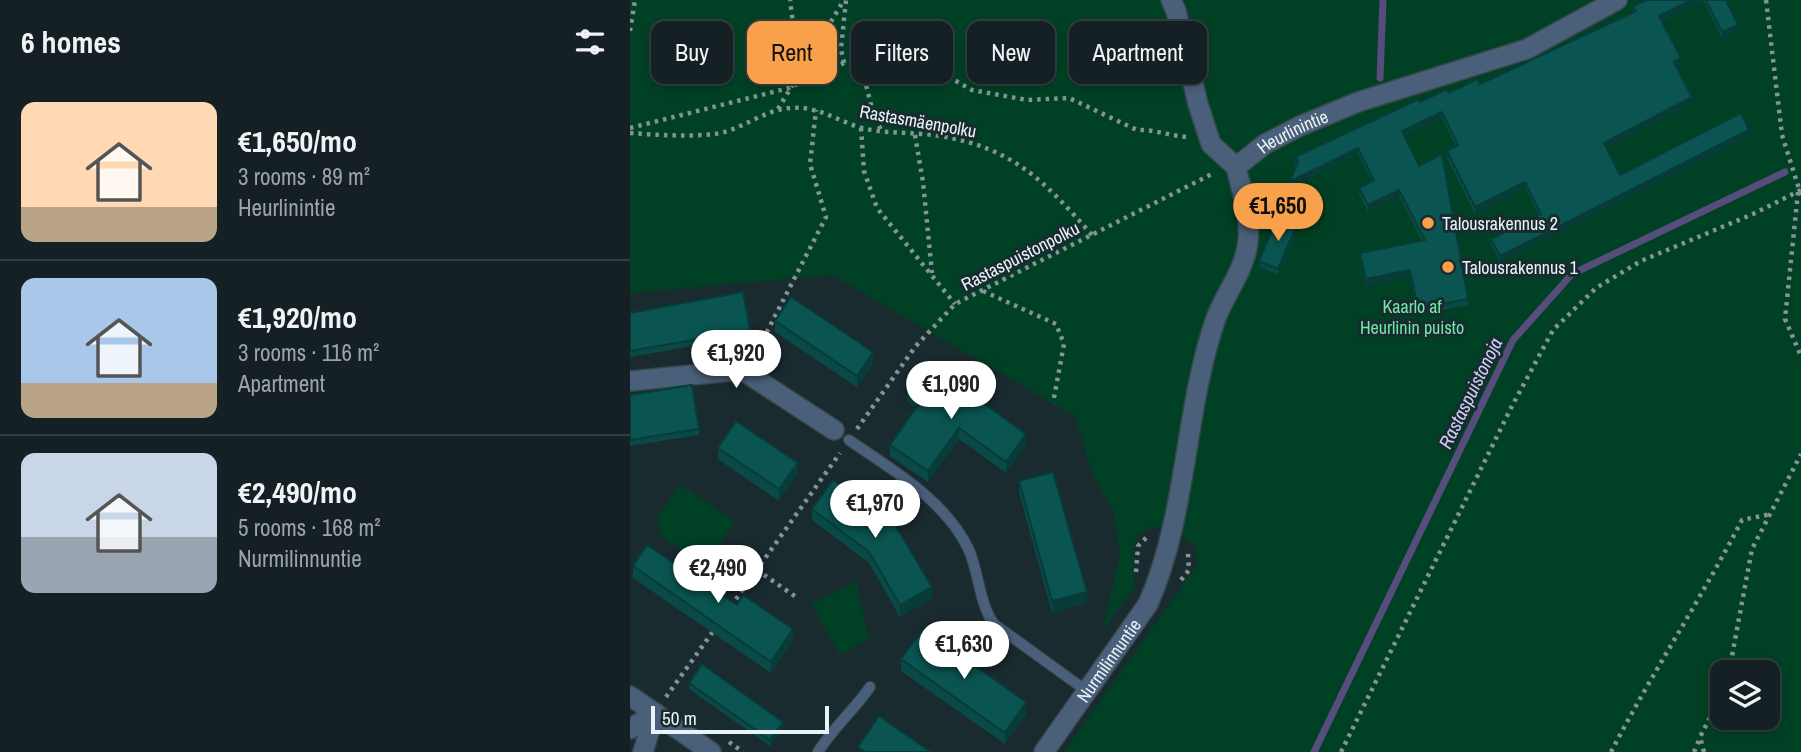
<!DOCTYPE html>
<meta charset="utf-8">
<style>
:root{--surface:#142024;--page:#212d31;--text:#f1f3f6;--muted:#9da3a6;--line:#333e41;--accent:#f8a14a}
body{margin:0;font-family:"Archivo Narrow",sans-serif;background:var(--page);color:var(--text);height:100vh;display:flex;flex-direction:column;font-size:26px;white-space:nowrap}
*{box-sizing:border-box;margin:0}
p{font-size:23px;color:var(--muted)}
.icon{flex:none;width:38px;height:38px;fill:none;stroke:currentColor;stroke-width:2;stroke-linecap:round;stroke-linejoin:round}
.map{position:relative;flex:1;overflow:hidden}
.sheet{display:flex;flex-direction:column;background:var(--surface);width:630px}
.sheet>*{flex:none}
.guide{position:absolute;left:21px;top:21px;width:665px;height:63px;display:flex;gap:14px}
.buttons{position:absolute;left:1080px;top:660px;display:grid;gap:14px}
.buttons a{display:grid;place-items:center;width:70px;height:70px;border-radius:14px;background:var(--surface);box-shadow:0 4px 10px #0003,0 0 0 2px var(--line);font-size:35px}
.scale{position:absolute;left:21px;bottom:18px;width:178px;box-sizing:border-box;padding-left:7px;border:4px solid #eaf4f8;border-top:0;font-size:19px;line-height:24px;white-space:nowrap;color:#eaf4f8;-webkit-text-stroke:5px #1a2b30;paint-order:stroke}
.price{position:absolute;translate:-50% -60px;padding:0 16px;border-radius:24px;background:#fff;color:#222;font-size:23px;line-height:46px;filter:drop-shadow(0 2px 4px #0008)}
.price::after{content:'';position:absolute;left:50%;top:42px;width:21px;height:16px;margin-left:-10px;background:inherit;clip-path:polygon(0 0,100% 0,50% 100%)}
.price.current{background:var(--accent);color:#111}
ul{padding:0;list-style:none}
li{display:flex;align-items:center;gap:21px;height:175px;padding:0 21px}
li+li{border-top:2px solid var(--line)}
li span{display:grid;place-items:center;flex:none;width:196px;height:140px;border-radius:14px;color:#555}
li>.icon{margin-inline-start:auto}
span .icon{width:84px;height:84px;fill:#fffc;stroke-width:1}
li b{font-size:30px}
h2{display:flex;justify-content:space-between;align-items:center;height:84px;padding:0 21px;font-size:30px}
.tag{padding:0 24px;border-radius:14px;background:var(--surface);box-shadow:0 4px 10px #0003,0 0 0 2px var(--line);font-size:24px;line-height:63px}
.tag.current{background:var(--accent);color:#111}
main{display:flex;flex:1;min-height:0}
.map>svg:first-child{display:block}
.green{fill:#004024;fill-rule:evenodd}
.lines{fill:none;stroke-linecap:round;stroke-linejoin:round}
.stream{stroke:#574d7d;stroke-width:7}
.service-casing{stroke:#37474c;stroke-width:12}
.minor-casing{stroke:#37474c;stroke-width:22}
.path{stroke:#859297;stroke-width:4.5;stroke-dasharray:3.5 5;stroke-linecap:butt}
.service{stroke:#4a607a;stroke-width:10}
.minor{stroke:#4a607a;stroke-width:19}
.wall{fill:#094946}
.shaded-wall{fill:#073c39}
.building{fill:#0a5551;stroke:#073c39;stroke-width:2}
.poi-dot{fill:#f8a14a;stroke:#1a2b30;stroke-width:2.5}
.labels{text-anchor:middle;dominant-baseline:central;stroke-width:6;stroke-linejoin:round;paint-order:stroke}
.street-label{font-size:18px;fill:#eaf4f8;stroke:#1a2b30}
.poi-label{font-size:18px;fill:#eaf4f8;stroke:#1a2b30;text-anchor:start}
.park-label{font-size:18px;fill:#72e8a8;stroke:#1a2b30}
.water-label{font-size:19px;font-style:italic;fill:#cfcff8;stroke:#1a2b30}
</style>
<main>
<section class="sheet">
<h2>6 homes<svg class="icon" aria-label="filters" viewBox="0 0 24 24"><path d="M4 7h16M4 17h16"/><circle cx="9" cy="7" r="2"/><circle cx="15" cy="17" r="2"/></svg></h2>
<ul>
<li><span style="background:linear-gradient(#ffd9b3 75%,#b9a48a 0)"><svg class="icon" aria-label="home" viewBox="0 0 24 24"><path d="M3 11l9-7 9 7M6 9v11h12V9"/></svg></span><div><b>€1,650/mo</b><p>3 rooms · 89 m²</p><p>Heurlinintie</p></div></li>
<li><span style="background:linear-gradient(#a9c7e8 75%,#b9a48a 0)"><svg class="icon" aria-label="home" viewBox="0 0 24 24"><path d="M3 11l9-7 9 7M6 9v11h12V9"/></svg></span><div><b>€1,920/mo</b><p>3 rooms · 116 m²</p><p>Apartment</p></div></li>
<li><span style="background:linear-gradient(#c9d6e8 60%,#9aa5b1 0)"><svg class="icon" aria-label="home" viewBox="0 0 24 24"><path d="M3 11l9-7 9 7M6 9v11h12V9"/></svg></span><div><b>€2,490/mo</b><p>5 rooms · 168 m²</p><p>Nurmilinnuntie</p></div></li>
</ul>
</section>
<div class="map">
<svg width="1171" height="752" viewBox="0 0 1171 752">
<rect width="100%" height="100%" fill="#1a2b30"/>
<g class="green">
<path d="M0,0H1171V752H434L567,565L566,547L547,531L522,527L507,536L503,551L505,587L473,629L490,555L484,512L463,476L445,416L202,275L0,293ZM1092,672H1138V718H1092Z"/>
<path d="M50,484L105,521L76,566L31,536L28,517Z"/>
<path d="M226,582L239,639L210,655L181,604Z"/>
</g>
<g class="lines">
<g class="stream">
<path d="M750,78L753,0"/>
<path d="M684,752L883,340L942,274L1155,172"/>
</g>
<g class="service-casing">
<g id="service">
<path d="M219,440C262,470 314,499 338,548C349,571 349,604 364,624L458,692"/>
<path d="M188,752C203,728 224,710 240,687"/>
</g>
</g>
<g class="minor-casing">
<g id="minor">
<path d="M541,0L546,11L568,104L581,144L606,167"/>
<path d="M0,381L112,370L204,430"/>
<path d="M0,696L81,752"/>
<path d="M0,729L25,713"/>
<path d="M13,752L25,713"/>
<path id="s1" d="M414,752L518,604C557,516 554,415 584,324C593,295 615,272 618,241C621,217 611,189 606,167L635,144L670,126L728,102L897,49L987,0"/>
</g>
</g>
<g class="path">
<path d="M1136,0L1152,135L1171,195"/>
<path d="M0,31L5,0"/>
<path d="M230,61L244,117L253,133"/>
<path d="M214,63L211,49L216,0"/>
<path d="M159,86L163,23L160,0"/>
<path d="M148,109L214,0"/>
<path d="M0,128L159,88L214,63L249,61L299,66L342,90L397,100L439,98L507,130C523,129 540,136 557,137"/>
<path d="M231,128L234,171L247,208L325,304"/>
<path d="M0,133C27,135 58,137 85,134C112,130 133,110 160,108C188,105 210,123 236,129C261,134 286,132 310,136C384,148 415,182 462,235"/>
<path d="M285,135L293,182L302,273"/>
<path d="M1168,192L1155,319L1171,356"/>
<path d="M353,291L426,324L434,344L423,403"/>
<path d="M125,355L196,217L180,164L186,110"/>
<path d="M227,429L285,347L325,304L584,173"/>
<path d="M127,570L169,599"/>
<path d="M506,572L508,546L517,537"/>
<path d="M551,580L559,570L558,553"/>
<path d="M101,606L210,453"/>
<path d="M1099,672L1122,549L1171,454"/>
<path d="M36,697L84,630"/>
<path d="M99,742L113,752"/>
<path d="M711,752L882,406L923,330L966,288L1011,261L1123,214L1171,190"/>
<path d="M981,752C1022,673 1071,599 1112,520L1141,514"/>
<path d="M1064,752L1070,738"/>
<path d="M1074,752L1070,737L1092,694"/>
</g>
<use href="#service" class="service"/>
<use href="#minor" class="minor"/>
</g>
<g class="wall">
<path d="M1016,0H1096L1108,31L1092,39L1073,0L1032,21L1051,64L1047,66L1062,103L976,148L990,175L1119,136L870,262L861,245V239L909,215L895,188L845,214L817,158V151L826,147L812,118L774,136L838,299V305L788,315L780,276L736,285L730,259V253L792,241L769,196L738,212L729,194V188L742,181L728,154L659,188L666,166L665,163V157L790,102L850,84L878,71L1003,12V6Z"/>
<path d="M667,230L648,275L629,267V261Z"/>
<path d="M0,313L120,330V336L0,357Z"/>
<path d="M145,321L243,364L227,387L145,332Z"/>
<path d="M277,390L396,445L376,473L329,439L298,482L260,456V445L286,408L277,401Z"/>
<path d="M0,395L69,429V435L0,446Z"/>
<path d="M88,448L168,474L149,501L88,459Z"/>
<path d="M389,481L457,603L422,613L389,493Z"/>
<path d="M182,509L262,524L302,598L270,617L239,563L182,520Z"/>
<path d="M3,566L163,641L141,673L3,578Z"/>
<path d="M271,659L396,714L375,744L271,671Z"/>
<path d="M59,683L153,728L140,746L59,689Z"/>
</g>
<g class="shaded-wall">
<path d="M846,0H857L846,4Z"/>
<path d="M1061,0H1073L1029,22V16Z"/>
<path d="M1108,25V31L1092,39V32Z"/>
<path d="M1051,58V64L1044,68V62Z"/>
<path d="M1062,97V103L974,149V143Z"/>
<path d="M812,112V118L772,137V131Z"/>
<path d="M1119,130V136L870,262V256Z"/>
<path d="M728,148V154L659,188V182Z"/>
<path d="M895,182V188L845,214V207Z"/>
<path d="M769,190V196L738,212V205Z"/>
<path d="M667,224V230L648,275V269Z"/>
<path d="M780,270V276L736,285V279Z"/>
<path d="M243,352V364L227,387V376Z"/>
<path d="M329,428V439L298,482V471Z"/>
<path d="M396,434V445L376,473V462Z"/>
<path d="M168,463V474L149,501V489Z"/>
<path d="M302,587V598L270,617V605Z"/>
<path d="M457,592V603L422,613V601Z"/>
<path d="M163,629V641L141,673V662Z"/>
<path d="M396,702V714L375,744V733Z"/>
<path d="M153,722V728L140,746V740Z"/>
</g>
<g class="building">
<path d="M1016,0H1061L1029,16L1051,58L1044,62L1062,97L974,143L990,175L1111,113L1119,130L870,256L861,239L911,214L895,182L845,207L817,151L828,145L812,112L772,131L789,166L812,154L838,299L788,309L780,270L736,279L730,253L795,240L769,190L738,205L729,188L744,180L728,148L659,182L668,162L665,157L789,99L790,102L817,89L819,93L847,79L850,84L878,71L1006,11L1003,6Z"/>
<path d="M1076,0H1096L1108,25L1092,32Z"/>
<path d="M648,216L667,224L648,269L629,261Z"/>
<path d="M113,292L120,330L0,351V313Z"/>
<path d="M161,297L243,352L227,376L145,321Z"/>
<path d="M297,362L396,434L376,462L329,428L298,471L260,445L291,401L277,390Z"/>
<path d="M62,385L69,429L0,440V395Z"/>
<path d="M106,421L168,463L149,489L88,448Z"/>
<path d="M423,472L457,592L422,601L389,481Z"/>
<path d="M203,480L262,523L259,526L264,523L302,587L270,605L239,552L182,509Z"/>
<path d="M17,545L107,605L113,595L163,629L141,662L3,566Z"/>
<path d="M293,629L396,702L375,733L271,659Z"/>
<path d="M72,664L153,722L140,740L59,683Z"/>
<path d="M249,716L301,752H235L228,747Z"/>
</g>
<g class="poi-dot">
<circle cx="798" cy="223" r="7"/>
<circle cx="818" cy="267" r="7"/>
</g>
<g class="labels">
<g class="street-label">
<text transform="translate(288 121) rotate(10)">Rastasmäenpolku</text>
<text stroke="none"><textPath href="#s1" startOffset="702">Heurlinintie</textPath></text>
<text transform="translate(390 256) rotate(-27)">Rastaspuistonpolku</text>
<text stroke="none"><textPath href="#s1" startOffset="112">Nurmilinnuntie</textPath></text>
</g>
<g class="poi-label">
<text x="812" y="223">Talousrakennus 2</text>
<text x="832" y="267">Talousrakennus 1</text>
</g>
<g class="park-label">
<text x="782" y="306">Kaarlo af<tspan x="782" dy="21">Heurlinin puisto</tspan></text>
</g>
<g class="water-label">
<text transform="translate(840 393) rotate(-64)">Rastaspuistonoja</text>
</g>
</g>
</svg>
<div class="buttons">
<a><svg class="icon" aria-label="layers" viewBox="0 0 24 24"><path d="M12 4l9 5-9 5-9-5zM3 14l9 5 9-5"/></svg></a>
</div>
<div class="scale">50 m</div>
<b class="price current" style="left:648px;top:243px">€1,650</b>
<b class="price" style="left:106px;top:390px">€1,920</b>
<b class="price" style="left:321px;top:421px">€1,090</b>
<b class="price" style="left:245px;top:540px">€1,970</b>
<b class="price" style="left:88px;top:605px">€2,490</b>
<b class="price" style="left:334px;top:681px">€1,630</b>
<div class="guide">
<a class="tag">Buy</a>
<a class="tag current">Rent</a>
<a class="tag">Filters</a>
<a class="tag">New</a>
<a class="tag">Apartment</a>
</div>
</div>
</main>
